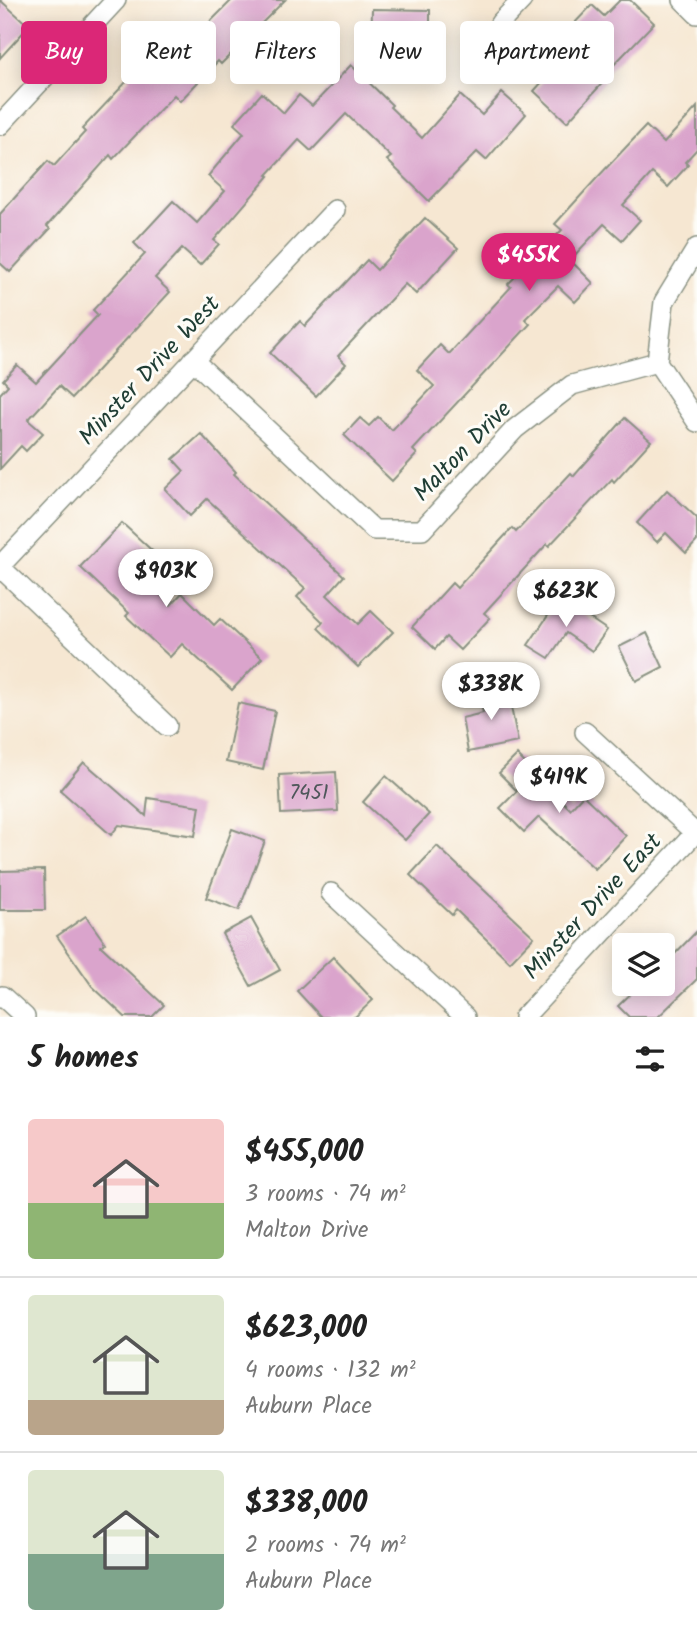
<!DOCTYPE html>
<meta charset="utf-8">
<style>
:root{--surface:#fff;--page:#f2f2f2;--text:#222;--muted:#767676;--line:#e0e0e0;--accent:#db2777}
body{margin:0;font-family:Kalam,sans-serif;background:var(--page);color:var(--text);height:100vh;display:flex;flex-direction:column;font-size:26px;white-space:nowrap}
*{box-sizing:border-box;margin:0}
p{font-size:23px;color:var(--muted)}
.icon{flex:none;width:38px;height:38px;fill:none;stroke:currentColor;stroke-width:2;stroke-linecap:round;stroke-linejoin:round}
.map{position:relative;height:1017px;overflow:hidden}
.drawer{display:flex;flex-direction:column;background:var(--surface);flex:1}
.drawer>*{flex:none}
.hud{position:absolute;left:21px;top:21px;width:656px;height:63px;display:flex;gap:14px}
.buttons{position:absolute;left:612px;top:933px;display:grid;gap:14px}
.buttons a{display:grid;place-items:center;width:63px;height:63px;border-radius:7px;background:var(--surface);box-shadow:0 4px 18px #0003;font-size:35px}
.price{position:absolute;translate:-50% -60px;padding:0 16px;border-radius:24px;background:#fff;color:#222;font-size:23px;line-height:46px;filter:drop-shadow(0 2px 4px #0008)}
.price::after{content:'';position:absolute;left:50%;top:42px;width:21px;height:16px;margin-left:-10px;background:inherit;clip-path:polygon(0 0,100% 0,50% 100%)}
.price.selected{background:var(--accent);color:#fff}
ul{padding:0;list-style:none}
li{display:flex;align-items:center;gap:21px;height:175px;padding:0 28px}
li+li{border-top:2px solid var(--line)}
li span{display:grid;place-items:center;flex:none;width:196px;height:140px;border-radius:7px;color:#555}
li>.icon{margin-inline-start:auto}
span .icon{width:84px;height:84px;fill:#fffc;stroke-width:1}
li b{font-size:30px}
h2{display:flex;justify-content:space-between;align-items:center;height:84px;padding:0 28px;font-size:30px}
.tag{padding:0 24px;border-radius:7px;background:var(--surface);box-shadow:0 4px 18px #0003;font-size:24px;line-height:63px}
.tag.selected{background:var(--accent);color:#fff}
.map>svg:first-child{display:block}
.building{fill:#daa4cc}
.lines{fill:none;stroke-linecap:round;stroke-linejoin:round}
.street-casing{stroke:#8a9283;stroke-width:22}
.street{stroke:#fff;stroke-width:19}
.labels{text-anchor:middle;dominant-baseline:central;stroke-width:6;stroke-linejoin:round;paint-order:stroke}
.number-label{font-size:21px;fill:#4e575a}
.street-label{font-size:24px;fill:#1f3d34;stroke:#fdfcf7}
</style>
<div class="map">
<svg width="697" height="1017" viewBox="0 0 697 1017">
<rect width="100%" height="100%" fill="#fdfcf7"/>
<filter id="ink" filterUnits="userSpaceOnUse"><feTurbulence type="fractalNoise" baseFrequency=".0143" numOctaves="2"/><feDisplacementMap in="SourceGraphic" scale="14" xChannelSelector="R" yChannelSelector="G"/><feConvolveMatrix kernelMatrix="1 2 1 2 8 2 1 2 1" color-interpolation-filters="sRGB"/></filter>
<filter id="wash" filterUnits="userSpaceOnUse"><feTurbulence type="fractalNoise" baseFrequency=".00686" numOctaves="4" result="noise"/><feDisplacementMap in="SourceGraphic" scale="28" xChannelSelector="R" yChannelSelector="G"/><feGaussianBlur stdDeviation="1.57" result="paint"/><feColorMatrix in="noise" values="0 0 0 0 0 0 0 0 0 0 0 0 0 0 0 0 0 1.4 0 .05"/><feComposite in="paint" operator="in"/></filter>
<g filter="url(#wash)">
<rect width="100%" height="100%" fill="#f6e7d2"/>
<g id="blocks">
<g class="building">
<path d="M0,0L29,26L0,58Z"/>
<path d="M232,0H285L221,64L218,61L180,101L174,95L113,159L110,155L47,226L50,229L10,272L0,263V214L48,161L54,166L85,132L82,129L130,78L127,76L173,28L189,43Z"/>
<path d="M620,0H630L654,23L604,75L607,78L567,122L534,91L580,40L569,29L592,5L604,16Z"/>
<path d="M372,9L430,10V37H410V56L371,55Z"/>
<path d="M351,65L392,105L390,107L422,138L460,95L482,115L502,93L526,114L486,160L477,152L429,201L387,160L391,157L346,114L311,151L299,140L267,175L269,176L214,240L219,244L200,265L182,249L155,278L170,292L72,398L59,386L28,420L43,433L26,451L21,446L0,469V394L8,385L3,380L17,365L36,382L98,315L93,310L145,254L134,243L173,201L197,223L225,191L208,176L244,133L234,124L262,93L284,113L299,95L312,106Z"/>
<path d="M697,107V149L685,162L688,165L668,187L652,173L623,205L640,220L622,240L604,224L570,260L593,283L575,302L558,286L525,319L530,324L413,450L417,454L392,481L344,435L360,418L369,426L378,417L392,430L434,386L417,370L440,345L449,354L511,287L508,284L562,230L555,224L596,179L646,126L664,143Z"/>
<path d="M425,218L458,248L416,294L405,284L338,356L346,364L316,396L270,353L300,321L305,326L367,260L377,270Z"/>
<path d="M625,418L651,441L614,482L612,479L549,546L547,544L484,613L490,618L460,650L446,637L435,649L412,627L452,583L457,588L512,528L516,532L571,473L574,476Z"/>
<path d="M201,434L236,472L234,474L344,576L327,595L358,624L371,611L393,632L358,667L318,628L323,622L297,597L305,588L207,499L190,516L165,489L184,471L173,459Z"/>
<path d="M667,490L697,518V541L686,553L666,533L657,542L637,523Z"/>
<path d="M122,523L159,557L141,576L171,605L182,593L214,625L220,619L262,658L232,690L182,644L170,657L126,616L129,613L80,567Z"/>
<path d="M560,598L607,630L592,651L566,633L549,658L528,645Z"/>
<path d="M647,633L663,667L636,681L619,647Z"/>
<path d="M507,687L518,742L468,752L462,718L483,713L479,692Z"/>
<path d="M238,703L275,711L263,770L226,762Z"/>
<path d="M517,755L570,809L583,795L626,836L595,869L539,817L524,832L500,808L517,791L499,773Z"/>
<path d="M84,762L146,816L148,798L200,806L195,836L119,825L111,835L60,790Z"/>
<path d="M336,772L338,811L281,814L279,775Z"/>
<path d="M386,776L429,814L405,840L363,802Z"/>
<path d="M232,829L265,841L239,910L206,898Z"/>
<path d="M437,846L534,937L510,962L456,910L452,915L410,875Z"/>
<path d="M44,870L45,910H0V871Z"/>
<path d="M86,916L105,943L101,946L164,1005L152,1017H125L92,986L57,936Z"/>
<path d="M251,918L280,970L251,986L222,934Z"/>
<path d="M697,931V979L658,1017H629L618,1006L641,984H663V966Z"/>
<path d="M333,957L373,1000L355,1017H321L297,991Z"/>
</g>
</g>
</g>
<g filter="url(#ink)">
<use href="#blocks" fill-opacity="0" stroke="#8a9283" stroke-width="2"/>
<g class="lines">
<g class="street-casing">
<g id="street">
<path d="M683,0L697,14"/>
<path d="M500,23L522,0"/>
<path d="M0,125L116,0"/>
<path d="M697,248L664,302L657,362L697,422"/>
<path d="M193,360L374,530H422L515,429L572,385L657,362"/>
<path d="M0,566L335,210"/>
<path d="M0,567L167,726"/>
<path d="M585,732L695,833"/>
<path d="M331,893L465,1017"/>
<path d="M0,998L2,996L25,1017"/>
<path d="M524,1017L697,831"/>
</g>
</g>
<use href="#street" class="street"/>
</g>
</g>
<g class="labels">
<g class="number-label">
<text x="309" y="793">7451</text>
</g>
<g class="street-label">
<text transform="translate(150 371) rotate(-47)">Minster Drive West</text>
<text transform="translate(463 452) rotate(-46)">Malton Drive</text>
<text transform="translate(593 907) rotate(-47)">Minster Drive East</text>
</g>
</g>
</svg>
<div class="buttons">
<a><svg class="icon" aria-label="layers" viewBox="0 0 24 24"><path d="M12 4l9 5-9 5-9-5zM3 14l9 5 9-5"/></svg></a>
</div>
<b class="price selected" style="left:529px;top:293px">$455K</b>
<b class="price" style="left:166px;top:609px">$903K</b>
<b class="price" style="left:566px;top:629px">$623K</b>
<b class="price" style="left:491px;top:722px">$338K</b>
<b class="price" style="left:559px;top:815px">$419K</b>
<div class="hud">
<a class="tag selected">Buy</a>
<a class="tag">Rent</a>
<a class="tag">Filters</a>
<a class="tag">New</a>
<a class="tag">Apartment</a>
</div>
</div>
<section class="drawer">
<h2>5 homes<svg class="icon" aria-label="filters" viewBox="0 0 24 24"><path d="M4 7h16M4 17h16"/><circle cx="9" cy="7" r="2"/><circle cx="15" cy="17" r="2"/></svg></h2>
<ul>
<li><span style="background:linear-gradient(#f6c9c9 60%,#8fb573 0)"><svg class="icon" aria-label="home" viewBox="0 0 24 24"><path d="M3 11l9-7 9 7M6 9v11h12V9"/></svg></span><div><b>$455,000</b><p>3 rooms · 74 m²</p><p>Malton Drive</p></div></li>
<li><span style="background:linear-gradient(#dfe7d0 75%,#b9a48a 0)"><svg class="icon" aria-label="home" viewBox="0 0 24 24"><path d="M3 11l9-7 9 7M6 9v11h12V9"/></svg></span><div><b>$623,000</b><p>4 rooms · 132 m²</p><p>Auburn Place</p></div></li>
<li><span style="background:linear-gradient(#dfe7d0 60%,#7fa58c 0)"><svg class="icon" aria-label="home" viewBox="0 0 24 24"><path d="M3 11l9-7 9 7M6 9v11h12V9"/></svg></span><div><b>$338,000</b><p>2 rooms · 74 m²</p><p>Auburn Place</p></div></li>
</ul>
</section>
